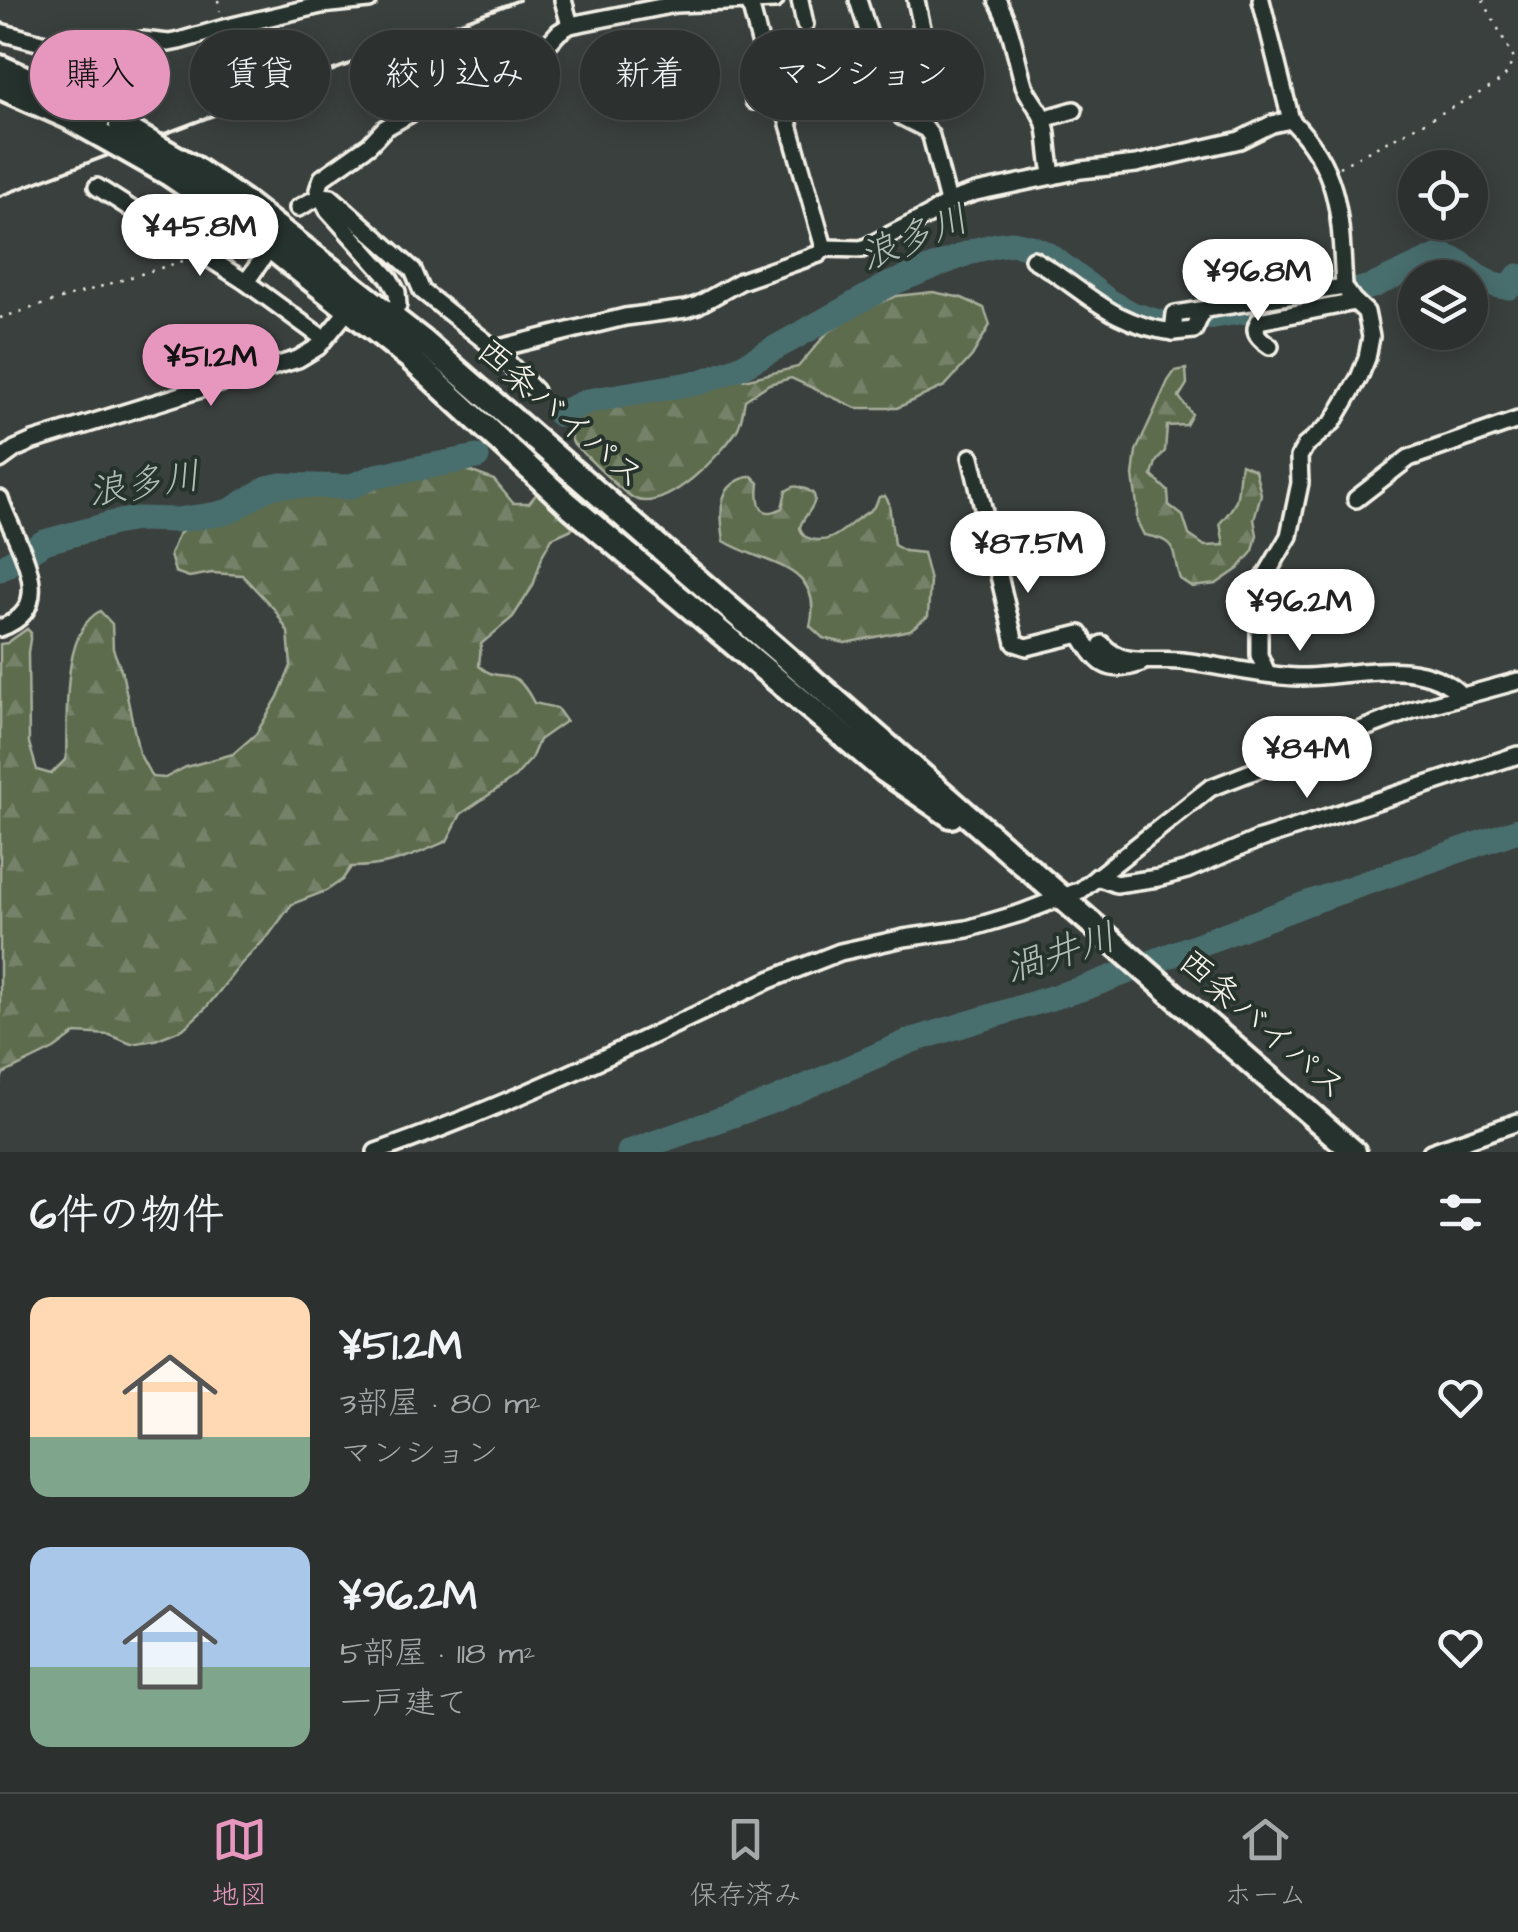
<!DOCTYPE html>
<html lang="ja">
<meta charset="utf-8">
<style>
:root{--surface:#2c302e;--page:#383c3a;--text:#f1f3f6;--muted:#a6a9aa;--line:#484b4a;--accent:#e797bd}
body{margin:0;font-family:"Architects Daughter","Klee One",sans-serif;background:var(--page);color:var(--text);height:100vh;display:flex;flex-direction:column;font-size:38px;white-space:nowrap}
*{box-sizing:border-box;margin:0}
p{font-size:32px;color:var(--muted)}
.icon{flex:none;width:55px;height:55px;fill:none;stroke:currentColor;stroke-width:2;stroke-linecap:round;stroke-linejoin:round}
.map{position:relative;height:1152px;overflow:hidden}
.side{display:flex;flex-direction:column;background:var(--surface);flex:1}
.side>*{flex:none}
.hud{position:absolute;left:30px;top:30px;width:1000px;height:90px;display:flex;gap:20px}
.fabs{position:absolute;left:1398px;top:150px;display:grid;gap:20px}
.fabs a{display:grid;place-items:center;width:90px;height:90px;border-radius:50%;background:var(--surface);box-shadow:0 5px 25px #0003,0 0 0 2px var(--line);font-size:50px}
.price{position:absolute;translate:-50% -85px;padding:0 22px;border-radius:35px;background:#fff;color:#222;font-size:32px;line-height:65px;filter:drop-shadow(0 2px 5px #0008)}
.price::after{content:'';position:absolute;left:50%;top:60px;width:30px;height:22px;margin-left:-15px;background:inherit;clip-path:polygon(0 0,100% 0,50% 100%)}
.price.active{background:var(--accent);color:#111}
ul{padding:0;list-style:none}
li{display:flex;align-items:center;gap:30px;height:250px;padding:0 30px}
li span{display:grid;place-items:center;flex:none;width:280px;height:200px;border-radius:20px;color:#555}
li>.icon{margin-inline-start:auto}
span .icon{width:120px;height:120px;fill:#fffc;stroke-width:1}
li b{font-size:42px}
h2{display:flex;justify-content:space-between;align-items:center;height:120px;padding:0 30px;font-size:42px}
.pill{padding:0 35px;border-radius:45px;background:var(--surface);box-shadow:0 5px 25px #0003,0 0 0 2px var(--line);font-size:35px;line-height:90px}
.pill.active{background:var(--accent);color:#111}
.dock{display:flex;justify-content:space-around;align-items:center;height:140px;border-top:2px solid var(--line);background:var(--surface);font-size:28px;color:var(--muted)}
.dock a{display:grid;justify-items:center;gap:5px}
.dock .active{color:var(--accent)}
.map>svg:first-child{display:block}
.forest{fill:url(#forest-firs);stroke:#a8ae9b;stroke-width:2.5}
.lines{fill:none;stroke-linecap:round;stroke-linejoin:round}
.river{stroke:#496e6e;stroke-width:25}
.minor-casing{stroke:#f4f1e8;stroke-width:22}
.highway-casing{stroke:#f4f1e8;stroke-width:30}
.path{stroke:#f4f1e8;stroke-width:2.5;stroke-dasharray:2.5 8;stroke-linecap:butt}
.minor{stroke:#26332d;stroke-width:15}
.highway{stroke:#26332d;stroke-width:22}
.rail{stroke:#f4f1e8;stroke-width:4}
.highway-bridge-casing{stroke:#f4f1e8;stroke-width:30;stroke-linecap:butt}
.highway-bridge{stroke:#26332d;stroke-width:22}
.labels{text-anchor:middle;dominant-baseline:central;stroke-width:8;stroke-linejoin:round;paint-order:stroke}
.street-label{font-size:35px;fill:#f4f1e8;stroke:#26332d}
.water-label{font-size:38px;font-style:italic;fill:#b0bdb7;stroke:#26332d}
</style>
<div class="map">
<svg width="1518" height="1152" viewBox="0 0 1518 1152">
<defs>
<pattern id="forest-firs" width="22" height="20" patternUnits="userSpaceOnUse" patternTransform="scale(2.5)"><rect width="22" height="20" fill="#5d6c4e"/><path d="M5 1l3.5 6h-7zM16 11l3.5 6h-7z" fill="#758168"/></pattern>
</defs>
<rect width="100%" height="100%" fill="#3a403e"/>
<filter id="ink" filterUnits="userSpaceOnUse"><feTurbulence type="fractalNoise" baseFrequency=".01" numOctaves="2"/><feDisplacementMap in="SourceGraphic" scale="20" xChannelSelector="R" yChannelSelector="G"/><feConvolveMatrix kernelMatrix="1 2 1 2 8 2 1 2 1" color-interpolation-filters="sRGB"/></filter>
<g filter="url(#ink)">
<g class="forest">
<path d="M933,292L962,298L984,308L990,325L972,356L945,386L897,408H856L791,378L769,384L745,400C743,410 742,422 737,430C721,455 669,509 638,500C624,496 587,456 573,443C566,428 570,415 575,399C610,380 654,383 692,376C702,374 713,370 723,367L744,380L798,367L827,333L864,309L896,296Z"/>
<path d="M1186,369L1187,384L1179,397L1192,414L1186,425L1167,426L1165,451L1156,462L1152,476L1168,491L1169,505L1183,516L1189,535L1205,546L1224,545L1220,523C1244,497 1235,495 1241,464L1255,470L1261,494L1254,519L1257,535L1253,551L1238,569L1216,584L1192,587L1180,579C1170,550 1181,541 1144,535L1137,521V505L1133,476L1136,451L1168,381L1175,371Z"/>
<path d="M456,466L494,480L513,503H529L538,492L574,528L552,538L543,554L533,586L513,617L481,644L479,666C503,687 512,659 534,703L557,708L566,721L539,740L531,759L515,777L461,814L447,841C412,856 390,867 351,867L342,880L326,891L292,904L269,935L241,964L206,1008L183,1029L155,1040L131,1044L110,1035L76,1033L54,1049L3,1074L0,1084V644L7,643L27,629L31,633L28,652L29,743L37,770L51,774L66,759C68,720 60,632 100,611L112,624L113,649L122,672L139,753L152,777L165,778L186,767L233,754L256,734L278,697L291,666L288,632L275,610L242,575L212,573L189,577L175,572L170,555L178,535L189,525L237,516L276,491L297,488L325,493H350L377,481Z"/>
<path d="M752,476L759,483C757,500 758,521 782,508L786,491C793,487 793,485 802,488C832,496 800,516 800,528C801,531 803,534 804,536C826,547 839,534 856,520C866,512 875,511 879,497L885,496L889,503L894,545L905,551L923,553L930,581L928,616L910,630L845,643L823,638L810,626C826,564 760,564 724,541C720,511 716,483 752,476Z"/>
</g>
<g class="lines">
<g class="river">
<path d="M559,414L588,401L701,382L741,367L890,284L976,250L997,245L1012,243L1031,247L1049,255L1107,300L1132,314L1165,324L1337,296L1373,286L1438,256C1467,256 1477,288 1510,287L1518,276"/>
<path d="M0,569L44,542L114,523L136,519L177,520L218,514L230,511L267,488L281,485L349,487L376,476L477,457"/>
<path d="M629,1152L775,1100L910,1041L1087,987L1305,904L1518,830"/>
</g>
<g class="minor-casing">
<g id="minor">
<path d="M563,0L570,25"/>
<path d="M749,0L773,91L781,96L824,248"/>
<path d="M800,0L805,24"/>
<path d="M858,0L874,50L891,72L902,117L926,129L931,136L948,202"/>
<path d="M997,0C1012,27 1015,55 1024,85C1029,100 1043,111 1046,128C1049,144 1048,160 1053,176"/>
<path d="M1261,0L1291,120"/>
<path d="M0,32L64,49L45,66"/>
<path d="M64,49L78,52L142,40L169,43L179,41L224,28L321,5L369,0"/>
<path d="M889,69L929,60L916,0"/>
<path d="M754,101L787,91L792,77"/>
<path d="M1043,119L1074,110"/>
<path d="M97,187L246,282L324,339"/>
<path d="M298,208L321,196L331,197L413,270L422,291L495,349L535,391"/>
<path d="M1033,259C1085,289 1109,324 1173,332"/>
<path d="M246,282L263,258"/>
<path d="M1203,310L1194,330L1173,332L1175,314L1344,287L1353,300L1366,312L1371,337L1367,358L1359,378L1333,422L1305,446L1299,457L1300,483L1289,536L1265,577L1259,618V655L1267,673"/>
<path d="M390,322L398,305L397,292L389,278L328,210L318,190L322,178L369,145L385,128L511,57L538,50L548,44L559,32L570,25L676,4L775,0"/>
<path d="M1270,346C1261,340 1251,333 1259,321L1355,302"/>
<path d="M495,349L625,317L686,309L698,305L741,281L819,254L824,248L862,249L929,215L952,200L976,192L1081,170L1136,164L1240,140L1272,124L1291,120C1342,172 1340,218 1344,287"/>
<path d="M971,457L1015,643L1027,647L1080,634C1097,662 1106,676 1141,663"/>
<path d="M0,460L15,449L33,441L298,359L318,347L354,303"/>
<path d="M0,499C12,538 64,606 0,628"/>
<path d="M1356,499L1409,458L1518,420"/>
<path d="M1102,644C1122,668 1154,658 1182,661C1219,665 1260,676 1297,677C1349,678 1419,653 1461,695"/>
<path d="M1097,877L1116,884L1158,878L1187,870L1257,840L1518,755"/>
<path d="M376,1152C512,1105 640,1041 769,980L840,952L904,938L967,929L1021,913L1081,890L1210,788L1412,710L1518,681"/>
<path d="M1431,1152L1518,1122"/>
</g>
</g>
<g class="highway-casing">
<g id="highway">
<path d="M0,67L78,101L121,126"/>
<path d="M0,87L68,117L102,136"/>
<path d="M244,202L424,342L1354,1152"/>
<path d="M231,216L410,358L568,504L885,771L951,816"/>
</g>
</g>
<g class="path">
<path d="M218,0L220,11"/>
<path d="M1339,167L1493,86L1504,78L1514,59L1483,0"/>
<path d="M0,318L183,261"/>
</g>
<use href="#minor" class="minor"/>
<use href="#highway" class="highway"/>
<path class="rail" d="M0,196L519,0"/>
<g class="highway-bridge-casing">
<g id="highway-bridge">
<path d="M121,126L191,166L244,202"/>
<path d="M102,136L169,174L231,216"/>
</g>
</g>
<use href="#highway-bridge" class="highway-bridge"/>
</g>
</g>
<g class="labels">
<g class="street-label">
<text transform="translate(560 414) rotate(41)">西条バイパス</text>
<text transform="translate(1262 1025) rotate(41)">西条バイパス</text>
</g>
<g class="water-label">
<text transform="translate(914 239) rotate(-22)">浪多川</text>
<text transform="translate(144 485) rotate(-9)">浪多川</text>
<text transform="translate(1061 954) rotate(-18)">渦井川</text>
</g>
</g>
</svg>
<div class="fabs">
<a><svg class="icon" aria-label="locate" viewBox="0 0 24 24"><circle cx="12" cy="12" r="6"/><path d="M12 2v4M12 18v4M2 12h4M18 12h4"/></svg></a>
<a><svg class="icon" aria-label="layers" viewBox="0 0 24 24"><path d="M12 4l9 5-9 5-9-5zM3 14l9 5 9-5"/></svg></a>
</div>
<b class="price" style="left:200px;top:279px">¥45.8M</b>
<b class="price" style="left:1258px;top:324px">¥96.8M</b>
<b class="price active" style="left:211px;top:409px">¥51.2M</b>
<b class="price" style="left:1028px;top:596px">¥87.5M</b>
<b class="price" style="left:1300px;top:654px">¥96.2M</b>
<b class="price" style="left:1307px;top:801px">¥84M</b>
<div class="hud">
<a class="pill active">購入</a>
<a class="pill">賃貸</a>
<a class="pill">絞り込み</a>
<a class="pill">新着</a>
<a class="pill">マンション</a>
</div>
</div>
<section class="side">
<h2>6件の物件<svg class="icon" aria-label="filters" viewBox="0 0 24 24"><path d="M4 7h16M4 17h16"/><circle cx="9" cy="7" r="2"/><circle cx="15" cy="17" r="2"/></svg></h2>
<ul>
<li><span style="background:linear-gradient(#ffd9b3 70%,#7fa58c 0)"><svg class="icon" aria-label="home" viewBox="0 0 24 24"><path d="M3 11l9-7 9 7M6 9v11h12V9"/></svg></span><div><b>¥51.2M</b><p>3部屋 · 80 m²</p><p>マンション</p></div><svg class="icon" aria-label="heart" viewBox="0 0 24 24"><path d="M12 20l-8-8c-3-5 5-10 8-4 3-6 11-1 8 4z"/></svg></li>
<li><span style="background:linear-gradient(#a9c7e8 60%,#7fa58c 0)"><svg class="icon" aria-label="home" viewBox="0 0 24 24"><path d="M3 11l9-7 9 7M6 9v11h12V9"/></svg></span><div><b>¥96.2M</b><p>5部屋 · 118 m²</p><p>一戸建て</p></div><svg class="icon" aria-label="heart" viewBox="0 0 24 24"><path d="M12 20l-8-8c-3-5 5-10 8-4 3-6 11-1 8 4z"/></svg></li>
</ul>
</section>
<nav class="dock">
<a class="active"><svg class="icon" aria-label="map" viewBox="0 0 24 24"><path d="M3 6l6-2 6 2 6-2v14l-6 2-6-2-6 2zM9 4v14M15 6v14"/></svg>地図</a>
<a><svg class="icon" aria-label="saved" viewBox="0 0 24 24"><path d="M7 4h10v16l-5-4-5 4z"/></svg>保存済み</a>
<a><svg class="icon" aria-label="home" viewBox="0 0 24 24"><path d="M3 11l9-7 9 7M6 9v11h12V9"/></svg>ホーム</a>
</nav>
